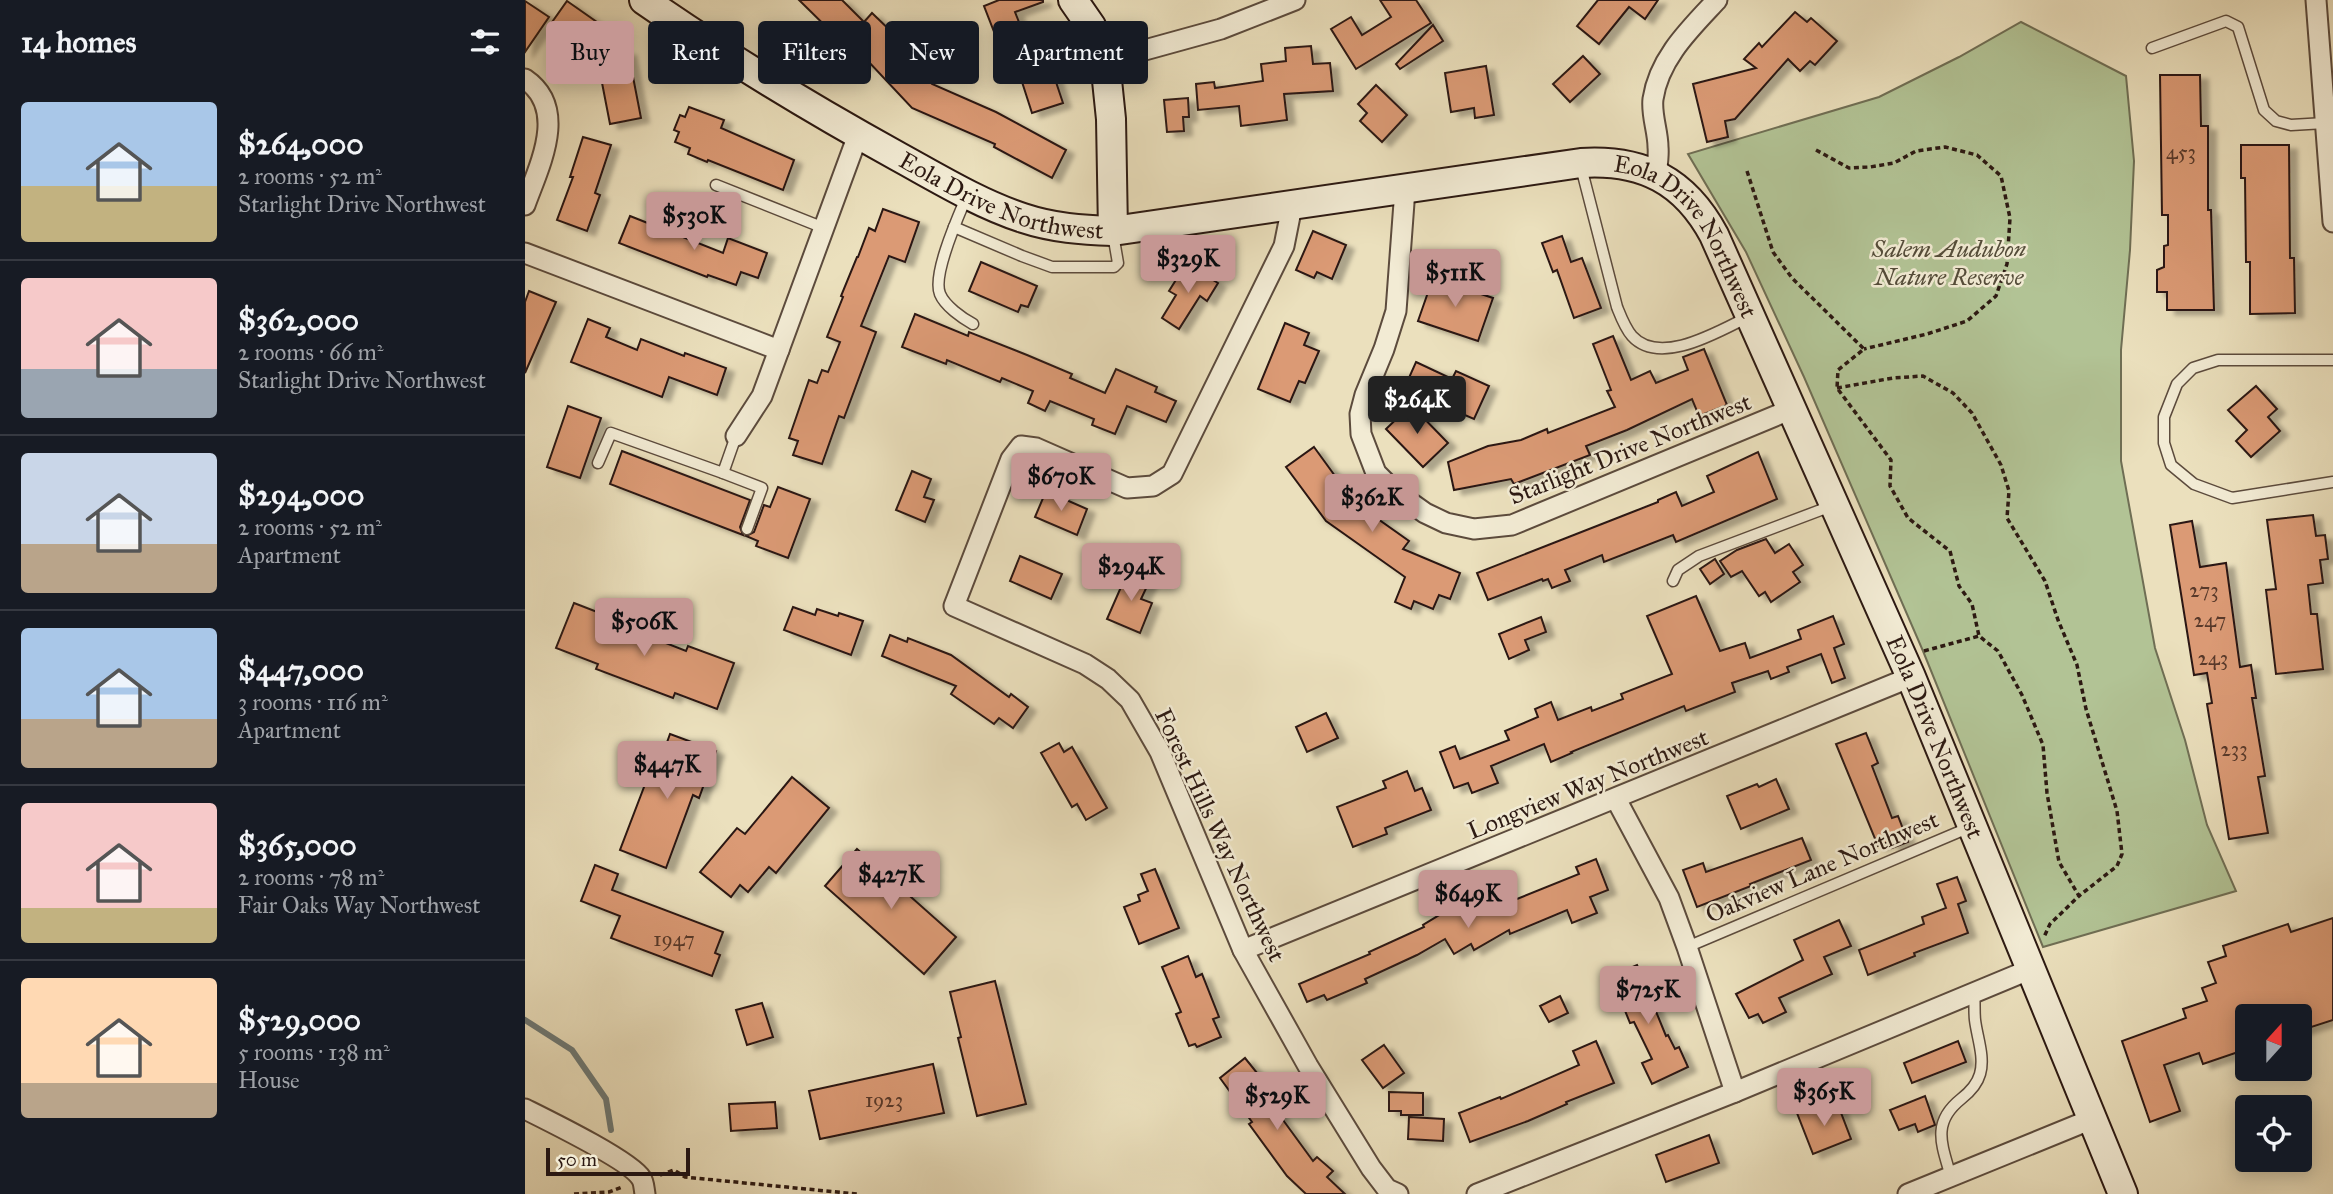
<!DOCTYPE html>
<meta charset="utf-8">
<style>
:root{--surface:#171b24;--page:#242831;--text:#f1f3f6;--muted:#9ea1a6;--line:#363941;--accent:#c59692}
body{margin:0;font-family:"IM FELL Great Primer",serif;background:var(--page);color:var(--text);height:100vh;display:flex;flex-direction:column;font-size:26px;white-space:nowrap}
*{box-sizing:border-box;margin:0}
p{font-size:23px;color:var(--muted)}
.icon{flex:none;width:38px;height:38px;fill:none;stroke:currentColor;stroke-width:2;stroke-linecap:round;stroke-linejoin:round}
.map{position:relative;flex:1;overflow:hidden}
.sheet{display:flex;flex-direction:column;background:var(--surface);width:525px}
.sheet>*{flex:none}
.banner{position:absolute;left:21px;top:21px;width:665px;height:63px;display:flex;gap:14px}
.needle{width:46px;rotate:21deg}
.tools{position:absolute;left:1710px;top:1004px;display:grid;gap:14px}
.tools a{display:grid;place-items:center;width:77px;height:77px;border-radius:7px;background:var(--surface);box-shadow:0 4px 18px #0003;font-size:35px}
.scale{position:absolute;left:21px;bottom:18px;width:144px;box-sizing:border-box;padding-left:7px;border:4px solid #2c1912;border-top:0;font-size:19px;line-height:24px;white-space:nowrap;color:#2c1912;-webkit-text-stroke:5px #f2ebd4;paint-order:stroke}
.price{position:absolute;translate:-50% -60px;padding:0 16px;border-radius:7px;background:var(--accent);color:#111;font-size:23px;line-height:46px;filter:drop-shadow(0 2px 4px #0008)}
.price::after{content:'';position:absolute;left:50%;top:42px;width:21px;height:16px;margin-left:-10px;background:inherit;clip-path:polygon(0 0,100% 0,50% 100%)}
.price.current{background:#222;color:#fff}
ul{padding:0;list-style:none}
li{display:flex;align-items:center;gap:21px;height:175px;padding:0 21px}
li+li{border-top:2px solid var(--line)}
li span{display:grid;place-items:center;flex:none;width:196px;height:140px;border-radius:7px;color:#555}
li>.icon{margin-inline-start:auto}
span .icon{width:84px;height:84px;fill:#fffc;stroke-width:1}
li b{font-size:30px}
h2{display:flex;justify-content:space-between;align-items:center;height:84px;padding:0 21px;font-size:30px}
.tag{padding:0 24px;border-radius:7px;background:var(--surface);box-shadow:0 4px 18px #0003;font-size:24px;line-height:63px}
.tag.current{background:var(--accent);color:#111}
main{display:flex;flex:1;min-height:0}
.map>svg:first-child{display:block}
.green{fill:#b2c395;stroke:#6f6e54;stroke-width:2}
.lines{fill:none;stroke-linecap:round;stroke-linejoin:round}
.stream{stroke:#6f7a76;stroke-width:6}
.building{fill:#db9a74;stroke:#2c1912;stroke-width:2;filter:url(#shadow)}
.lane-casing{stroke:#5c4b3d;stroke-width:13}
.street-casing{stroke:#5c4b3d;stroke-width:23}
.secondary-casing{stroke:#2c1912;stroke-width:32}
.path{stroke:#2c1912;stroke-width:3.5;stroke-dasharray:5 3.5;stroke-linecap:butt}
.lane{stroke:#f2ebd4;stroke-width:10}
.street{stroke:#f2ebd4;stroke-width:19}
.secondary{stroke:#f2ebd4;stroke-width:28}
.labels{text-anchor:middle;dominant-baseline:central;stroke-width:5;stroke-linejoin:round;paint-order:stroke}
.number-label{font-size:21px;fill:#58392a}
.street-label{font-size:24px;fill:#2c1912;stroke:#f2ebd4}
.park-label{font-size:24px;font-style:italic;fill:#544c39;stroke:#f2ebd4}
</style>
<main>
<section class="sheet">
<h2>14 homes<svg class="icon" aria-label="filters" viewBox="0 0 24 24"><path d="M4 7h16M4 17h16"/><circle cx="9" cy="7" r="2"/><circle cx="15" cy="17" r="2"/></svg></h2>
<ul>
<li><span style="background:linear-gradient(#a9c7e8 60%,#c2b280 0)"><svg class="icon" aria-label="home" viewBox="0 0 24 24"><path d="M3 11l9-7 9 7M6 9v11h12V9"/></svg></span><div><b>$264,000</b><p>2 rooms · 52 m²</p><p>Starlight Drive Northwest</p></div></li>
<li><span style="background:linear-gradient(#f6c9c9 65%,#9aa5b1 0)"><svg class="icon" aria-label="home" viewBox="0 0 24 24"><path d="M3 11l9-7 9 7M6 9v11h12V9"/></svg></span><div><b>$362,000</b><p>2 rooms · 66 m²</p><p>Starlight Drive Northwest</p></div></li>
<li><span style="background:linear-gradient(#c9d6e8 65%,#b9a48a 0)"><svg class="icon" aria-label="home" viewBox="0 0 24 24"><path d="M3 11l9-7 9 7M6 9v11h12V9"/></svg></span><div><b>$294,000</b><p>2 rooms · 52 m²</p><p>Apartment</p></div></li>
<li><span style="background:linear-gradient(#a9c7e8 65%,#b9a48a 0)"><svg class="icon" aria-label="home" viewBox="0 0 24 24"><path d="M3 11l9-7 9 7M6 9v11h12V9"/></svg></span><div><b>$447,000</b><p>3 rooms · 116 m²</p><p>Apartment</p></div></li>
<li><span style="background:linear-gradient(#f6c9c9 75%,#c2b280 0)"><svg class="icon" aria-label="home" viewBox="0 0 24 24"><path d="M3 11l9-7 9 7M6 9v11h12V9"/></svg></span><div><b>$365,000</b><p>2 rooms · 78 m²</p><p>Fair Oaks Way Northwest</p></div></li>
<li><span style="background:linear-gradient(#ffd9b3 75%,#b9a48a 0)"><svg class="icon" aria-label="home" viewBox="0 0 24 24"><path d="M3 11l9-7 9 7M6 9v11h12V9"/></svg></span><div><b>$529,000</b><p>5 rooms · 138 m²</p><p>House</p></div></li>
</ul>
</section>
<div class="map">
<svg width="1808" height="1194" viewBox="0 0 1808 1194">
<defs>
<filter id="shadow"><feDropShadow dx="8" dy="4.5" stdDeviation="2" flood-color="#0004"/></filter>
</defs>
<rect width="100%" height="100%" fill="#ebe0bd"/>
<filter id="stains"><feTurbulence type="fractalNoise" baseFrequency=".00286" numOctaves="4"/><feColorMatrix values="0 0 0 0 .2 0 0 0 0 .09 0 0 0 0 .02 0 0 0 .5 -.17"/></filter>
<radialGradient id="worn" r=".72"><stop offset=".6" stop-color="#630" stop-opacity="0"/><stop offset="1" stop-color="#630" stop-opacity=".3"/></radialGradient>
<path class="green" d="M1496,22L1601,76L1609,161L1605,250L1596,350V461L1630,648L1660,740L1682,825L1711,891L1518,947L1398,651L1279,377L1221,252L1163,154L1354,97L1434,57Z"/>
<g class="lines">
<path class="stream" d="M0,1020L47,1050L81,1099L86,1130"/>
</g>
<g class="building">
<path d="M274,0H317L339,22L347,13L373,38L379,32L396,50L385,61L407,84L471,112L541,150L527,178L469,147L470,144L387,108L343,61L340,65Z"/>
<path d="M474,0H518V2L490,12L507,55L525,49L532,69L527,70L538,103L507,113L489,57L480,60L459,6Z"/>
<path d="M855,0H891L906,23L831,69L806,29L826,17L837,35L866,17Z"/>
<path d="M1073,0H1133L1120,19L1104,7L1074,44L1052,26Z"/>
<path d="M0,1L24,17L0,52Z"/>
<path d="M42,1L79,27L62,51L25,25Z"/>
<path d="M1270,12L1282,22L1286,18L1312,41L1290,65L1285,61L1275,71L1263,59L1210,119L1200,121L1203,137L1182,142L1168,84L1231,68L1219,59L1234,43L1237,47Z"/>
<path d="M908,25L918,41L875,69L871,64Z"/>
<path d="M786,46L788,64L805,63L808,91L759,94L762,120L716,126L714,106L673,110L671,84L689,82L690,88L738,81L736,64L761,61L760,48Z"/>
<path d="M103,51L116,118L85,124L72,57Z"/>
<path d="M1058,56L1075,74L1045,102L1028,84Z"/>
<path d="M961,66L969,115L950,118L949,108L926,112L920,73Z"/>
<path d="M1635,75H1675L1676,126H1683V210H1686L1689,310H1642V292H1632V270L1639,267V246L1643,245V215H1637Z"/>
<path d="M851,85L882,115L857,142L835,121L842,113L833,104Z"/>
<path d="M663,98L664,117H658L659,131L642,132L639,100Z"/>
<path d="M164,107L199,120L196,128L269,160L258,190L183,160L182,162L163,154L165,148L150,142L154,132L149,130L155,115L160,117Z"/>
<path d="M58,137L86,145L70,193L75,195L62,231L32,220L48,177H45Z"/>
<path d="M1716,145H1764L1765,258H1769L1770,313L1725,314V262H1721L1720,178H1716Z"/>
<path d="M358,209L394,222L380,262L364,256L336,326L351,332L319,418L314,416L297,464L268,455L273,441L264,438L284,380L292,383L297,370L303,372L315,342L302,337L318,297L316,296L332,257H333L344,228L350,231Z"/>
<path d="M105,216L198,253L203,238L242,253L233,278L216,272L211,285L183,275L182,277L94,243Z"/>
<path d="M788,231L821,245L807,279L792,272L789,278L771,270Z"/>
<path d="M1037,236L1046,262L1057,258L1076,308L1049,318L1032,270L1028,272L1017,243Z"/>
<path d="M456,262L512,286L503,307L496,305L493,312L444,291Z"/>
<path d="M661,264L693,283L682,301L675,296L654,329L637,318L651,295L644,291Z"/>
<path d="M908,278L968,298L953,341L893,321Z"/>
<path d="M4,291L31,302L0,373V302Z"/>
<path d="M390,314L443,336L444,332L502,355L547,374L545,378L580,393L591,369L632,387L630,392L651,401L641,422L602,406L590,434L567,425L569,419L525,401L520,411L503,403L508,391L477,378L475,382L422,360L421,364L377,347Z"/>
<path d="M63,319L85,328L81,337L112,350L116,339L159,356L160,353L201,368L192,395L144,377L137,397L46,362Z"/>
<path d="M760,323L784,333L779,345L794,351L780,383L774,381L765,402L733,389Z"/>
<path d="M1088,336L1106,380L1125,371L1131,383L1163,370L1158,357L1179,349L1202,405L1174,416L1167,399L1102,430L1061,446L1065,455L989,484L986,479L929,490L923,462L963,446L996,440L1022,429L1023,433L1090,407L1082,391L1086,390L1068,344Z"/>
<path d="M891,362L927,379L931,371L964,386L949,419L879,389Z"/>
<path d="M1731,386L1752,409L1743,417L1755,431L1726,457L1711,441L1722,430L1703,410Z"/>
<path d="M886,405L923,443L898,467L861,429Z"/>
<path d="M43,406L76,418L55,478L22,467Z"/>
<path d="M789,447L829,502L884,541L878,549L935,573L925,599L914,595L908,609L889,601L886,609L870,602L880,577L801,521L761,467Z"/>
<path d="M97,451L225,500L215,527L218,535L85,484Z"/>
<path d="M1233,452L1252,499L1151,542L1148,535L1079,562L1077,555L1040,570L1045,581L1027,588L1023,579L1018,581L1017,579L963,600L952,573L1133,502V500L1151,492L1157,506L1189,492L1182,476Z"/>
<path d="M387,471L406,479L399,497L409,500L400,522L371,510Z"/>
<path d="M253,487L285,499L263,558L231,546L233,541L221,536L229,532L239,505L245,507Z"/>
<path d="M521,491L562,509L552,535L510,517Z"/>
<path d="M1788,515L1791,536L1800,535L1803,559L1795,560L1798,583L1783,585L1786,614H1792L1798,669L1751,674L1741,590L1751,589L1742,520Z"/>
<path d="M1667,521L1675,567L1701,563L1715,667L1726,665L1731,698H1727L1740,776L1733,777L1743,833L1704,839L1682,704L1687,703L1682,673L1669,675L1645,525Z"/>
<path d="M1241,539L1250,553L1264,544L1278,565L1268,572L1275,582L1246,602L1240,592L1234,596L1217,571L1206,577L1195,561L1212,550Z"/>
<path d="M495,556L537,574L526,599L485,581Z"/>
<path d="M1190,559L1199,574L1185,584L1175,569Z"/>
<path d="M603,571L625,580L616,599L627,603L615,633L582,619Z"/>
<path d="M1171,596L1195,651L1220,643L1225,658L1276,639L1273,630L1308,616L1319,644L1309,648L1320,678L1307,683L1296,654L1262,667L1264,672L1246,679L1243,671L1207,683L1210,692L1161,711L1159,706L1046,752L1047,753L1026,762L1019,744L966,766L973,783L947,793L943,783L929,788L915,752L930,746L935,759L984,740L980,731L1013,717L1010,709L1026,702L1033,720L1066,707L1067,711L1098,699L1096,694L1147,674L1122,616Z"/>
<path d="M49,603L93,620L92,624L161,651L163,646L209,663L192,709L150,693L148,698L71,669L73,664L31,648Z"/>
<path d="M268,607L290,615L292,609L313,616L314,613L338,621L326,655L259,630Z"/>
<path d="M1016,617L1021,632L1000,640L1004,650L984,659L974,634Z"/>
<path d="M365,635L382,642L383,638L426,655L484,697L486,694L503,707L488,728L474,718L469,724L426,694L431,686L357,656Z"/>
<path d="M801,713L813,738L782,752L771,727Z"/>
<path d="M1341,733L1353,763L1347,766L1367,818L1373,816L1383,842L1367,848L1365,841L1353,846L1311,744Z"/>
<path d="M145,734L191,751L174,798L168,795L141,868L95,850L124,774L130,776Z"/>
<path d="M534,743L539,752L547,747L582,808L561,820L552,804L547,807L516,753Z"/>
<path d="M882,771L890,791L897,788L906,810L860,828L862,834L828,847L812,807L861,788L858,781Z"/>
<path d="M267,777L304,808L251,873L244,867L223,892L215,885L206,897L175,872L212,828L220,834Z"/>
<path d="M1251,779L1264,809L1216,829L1202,796L1232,784L1234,787Z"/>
<path d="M1277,838L1286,860L1225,884L1226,886L1172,907L1158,870L1178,863L1181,872Z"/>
<path d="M332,849L431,937L399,974L300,886Z"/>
<path d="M1071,859L1083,890L1065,897L1072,913L1047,923L1042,910L985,934L984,930L949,950L946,944L929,954L920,939L892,955L840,979L842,983L802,1000L799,995L782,1002L774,984L845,954L844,952L899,927L898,925L931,905L937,915L957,903L962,911L1054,874L1051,867Z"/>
<path d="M70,865L93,874L87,890L198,932L190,953L195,955L187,976L86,938L95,916L56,901Z"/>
<path d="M630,869L654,928L614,944L599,907L615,901L613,895L623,891L616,874Z"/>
<path d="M1432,877L1441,901L1433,904L1443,933L1389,953L1390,956L1343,975L1334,950L1399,924L1397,917L1421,908L1412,884Z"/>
<path d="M1808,918V1020L1774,1031V1017H1722V1049L1678,1064L1674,1053L1639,1065L1655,1111L1625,1122L1597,1041L1661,1018L1658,1009L1682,1001L1677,988L1691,983L1683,962L1701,956L1698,946L1763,924L1766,932Z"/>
<path d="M1314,920L1326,946L1299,957L1307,974L1254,998L1261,1012L1238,1023L1233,1014L1224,1018L1211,994L1278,960L1269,940Z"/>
<path d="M663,956L671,977L677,974L694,1017L688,1019L696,1037L672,1047L670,1044L664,1046L651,1014L656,1012L637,967Z"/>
<path d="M1112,965L1141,1036L1143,1035L1150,1049L1154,1047L1163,1067L1127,1084L1117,1063L1127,1059L1109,1022L1105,1023L1086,976Z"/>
<path d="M470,981L501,1104L452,1116L433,1038L436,1037L425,992Z"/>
<path d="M1035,996L1043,1013L1024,1022L1015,1006Z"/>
<path d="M237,1003L248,1037L222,1045L211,1010Z"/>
<path d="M1071,1041L1089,1083L1041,1102L1042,1104L1003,1121L945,1142L934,1113L975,1097L976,1099L1054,1065L1048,1051Z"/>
<path d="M1433,1041L1441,1062L1387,1083L1379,1063Z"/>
<path d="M859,1045L879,1073L858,1088L837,1060Z"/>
<path d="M720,1058L745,1089L739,1094L788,1161L792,1157L808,1171L802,1177L820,1194H781L762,1176L724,1124L727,1122L695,1078Z"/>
<path d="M408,1064L419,1113L295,1139L284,1091Z"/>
<path d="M864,1092L898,1093V1115H876V1111H864Z"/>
<path d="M1400,1096L1410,1125L1393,1132L1390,1124L1374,1130L1365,1110Z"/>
<path d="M250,1102L252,1128L206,1131L204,1104Z"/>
<path d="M1292,1105L1295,1111L1313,1105L1326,1139L1288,1154L1272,1113Z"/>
<path d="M884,1117L919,1119L918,1141L883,1139Z"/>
<path d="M1184,1135L1194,1163L1141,1182L1131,1155Z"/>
</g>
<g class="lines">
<g class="lane-casing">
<g id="lane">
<path d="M1627,48L1701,21L1713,27L1739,110L1751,121L1766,125L1800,123"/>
<path d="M1056,167L1092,307C1096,317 1100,328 1107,336C1135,367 1194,331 1223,317"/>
<path d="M191,185L299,228"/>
<path d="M441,198C433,217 407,275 415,294C420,306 437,318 448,324"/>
<path d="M429,227L497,256L527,267H589L593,263L588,234"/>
<path d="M1808,360H1693L1668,368L1652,384L1639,417V443L1646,465L1669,484L1707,498L1808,482"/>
<path d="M73,463L86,433L198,473L211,436"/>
<path d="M198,473L237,488L222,529"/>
<path d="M1148,581L1153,570L1174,556L1309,505"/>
<path d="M1162,947L1443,828"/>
<path d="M1426,1177C1417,1145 1406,1123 1436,1099C1445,1092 1452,1085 1455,1074C1460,1057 1452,1037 1450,1020C1449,1011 1450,1002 1449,993"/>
</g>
</g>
<g class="street-casing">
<g id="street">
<path d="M1791,0L1808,222"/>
<path d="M580,61L696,29L770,0"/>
<path d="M0,79C44,109 14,166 0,205"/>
<path d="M1131,175C1132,166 1134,156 1133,147C1133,131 1126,115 1128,99C1134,58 1166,28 1192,0"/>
<path d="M880,189L871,311L859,349L840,395L835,414L836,434L851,473L869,491L900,513L921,523L949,529L987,525L1267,409"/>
<path d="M767,206L759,246L647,474L628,486L602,488L511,448L496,446L486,459L429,606L560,664L583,679L605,700L635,752L718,950L783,1066L846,1168L862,1189L873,1194"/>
<path d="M0,253L254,350"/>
<path d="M211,436L237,396L333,135"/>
<path d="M1091,799L1144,898L1162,947L1210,1092"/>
<path d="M718,950L1386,677"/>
<path d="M0,1109C22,1120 106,1161 116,1178C119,1182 119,1189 120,1194"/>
<path d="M952,1194L1210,1092L1506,969"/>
<path d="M1383,1194L1567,1119"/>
</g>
</g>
<g class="secondary-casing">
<g id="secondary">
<path id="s1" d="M119,0C201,57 287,109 374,157C414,179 455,204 498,218C528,228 557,230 588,231L1056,163C1118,159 1160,181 1189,235L1386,677L1598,1194"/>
<path d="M548,0L566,26L580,61L586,119L588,231"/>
</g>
</g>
<g class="path">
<path d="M1291,150L1324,168L1345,167L1369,163L1391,151L1420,147L1452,155L1476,176L1485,218L1482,264L1471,296L1442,321L1402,334L1339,349"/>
<path d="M1222,171L1248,252L1267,278L1339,349L1313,370L1312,388L1366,460L1365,486L1383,518L1425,551L1434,586L1447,604L1454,636L1473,651L1497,695L1518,745L1522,793L1534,862L1554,896L1525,924L1519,937"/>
<path d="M1312,388L1368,378L1398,376L1428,393L1447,413L1476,465L1484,491L1482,518L1520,581L1533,620L1552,665L1561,709L1592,811L1597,854L1592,866L1554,896"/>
<path d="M1399,651L1454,636"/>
<path d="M135,1175L149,1170L160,1177L169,1178L332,1194"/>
<path d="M49,1194L84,1192L97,1187"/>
</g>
<use href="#lane" class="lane"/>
<use href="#street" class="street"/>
<use href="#secondary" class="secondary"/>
</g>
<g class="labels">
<g class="number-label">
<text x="1656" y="152">453</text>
<text x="1679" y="590">273</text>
<text x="1685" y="620">247</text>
<text x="1688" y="658">243</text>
<text x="1709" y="749">233</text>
<text x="149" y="939">1947</text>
<text x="359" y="1100">1923</text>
</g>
<g class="street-label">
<text stroke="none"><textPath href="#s1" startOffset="411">Eola Drive Northwest</textPath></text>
<text stroke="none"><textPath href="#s1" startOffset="1144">Eola Drive Northwest</textPath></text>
<text transform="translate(1105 449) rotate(-22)">Starlight Drive Northwest</text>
<text stroke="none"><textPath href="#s1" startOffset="1712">Eola Drive Northwest</textPath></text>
<text transform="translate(1063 784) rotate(-22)">Longview Way Northwest</text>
<text transform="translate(695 835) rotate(65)">Forest Hills Way Northwest</text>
<text transform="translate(1297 867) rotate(-23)">Oakview Lane Northwest</text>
</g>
<g class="park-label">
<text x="1424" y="249">Salem Audubon<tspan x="1424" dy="28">Nature Reserve</tspan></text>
</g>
</g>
<rect width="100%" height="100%" filter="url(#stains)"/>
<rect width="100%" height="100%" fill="url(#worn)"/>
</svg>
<div class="tools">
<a><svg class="needle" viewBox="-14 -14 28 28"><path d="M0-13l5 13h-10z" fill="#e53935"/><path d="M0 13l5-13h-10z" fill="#9ea1a6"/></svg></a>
<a><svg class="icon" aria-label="locate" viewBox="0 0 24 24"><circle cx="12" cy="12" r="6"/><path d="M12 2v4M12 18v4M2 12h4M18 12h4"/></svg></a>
</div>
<div class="scale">50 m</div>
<b class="price" style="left:169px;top:252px">$530K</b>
<b class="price" style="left:663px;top:295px">$329K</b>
<b class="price" style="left:930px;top:309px">$511K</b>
<b class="price current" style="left:892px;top:436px">$264K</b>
<b class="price" style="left:536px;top:513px">$670K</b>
<b class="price" style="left:847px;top:534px">$362K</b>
<b class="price" style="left:606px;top:603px">$294K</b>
<b class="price" style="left:119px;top:658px">$506K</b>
<b class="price" style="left:142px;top:801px">$447K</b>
<b class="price" style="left:366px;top:911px">$427K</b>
<b class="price" style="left:943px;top:930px">$649K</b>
<b class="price" style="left:1123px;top:1026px">$725K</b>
<b class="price" style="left:1299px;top:1128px">$365K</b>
<b class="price" style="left:752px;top:1132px">$529K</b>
<div class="banner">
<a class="tag current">Buy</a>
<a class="tag">Rent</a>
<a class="tag">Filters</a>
<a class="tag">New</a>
<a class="tag">Apartment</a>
</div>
</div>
</main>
